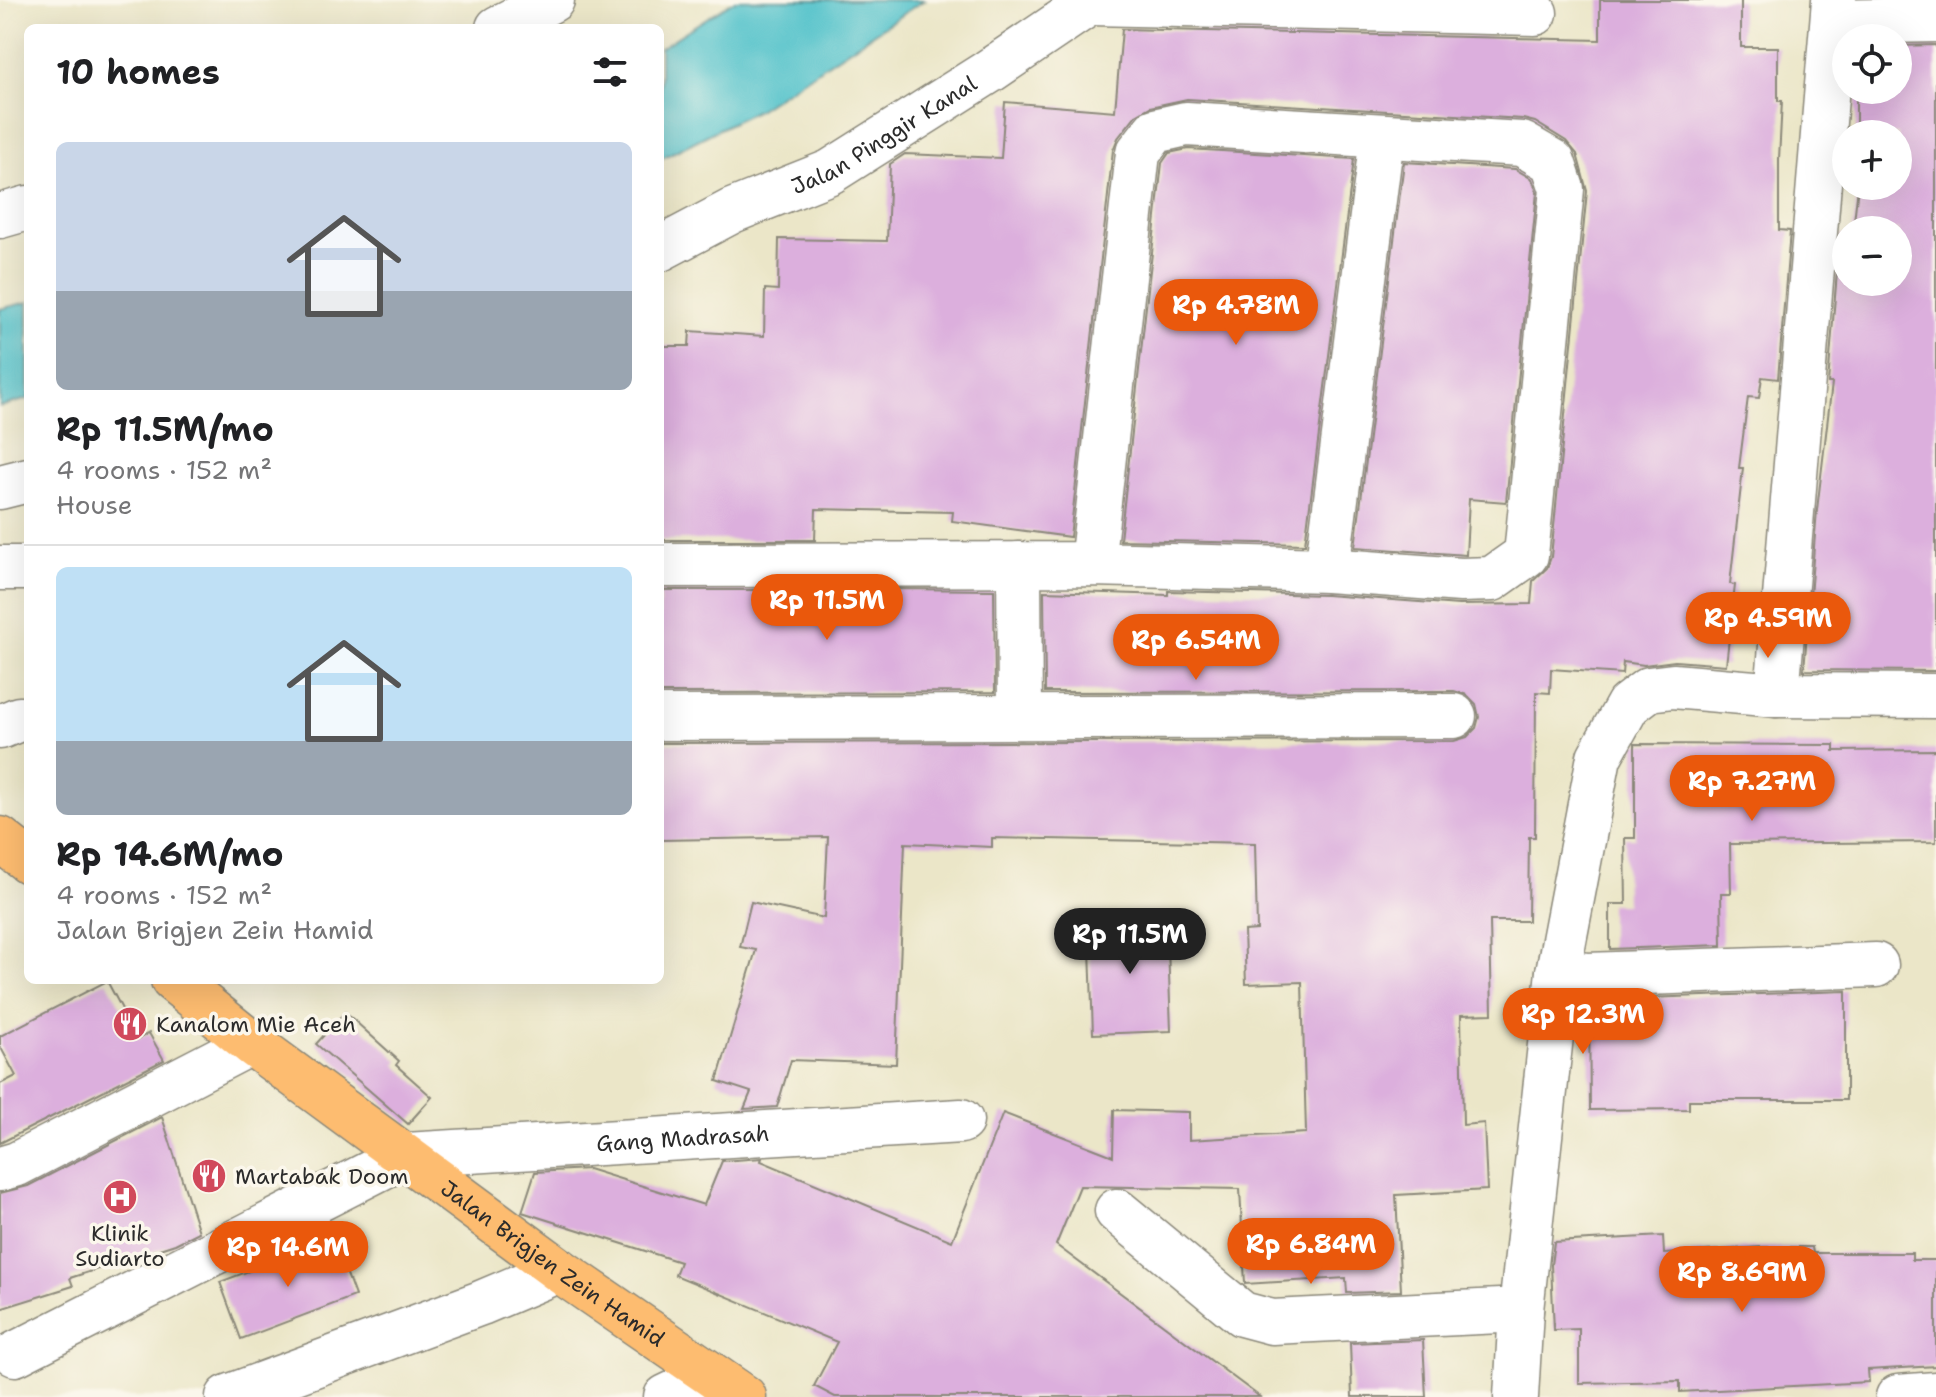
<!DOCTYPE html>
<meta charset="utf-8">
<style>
:root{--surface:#fff;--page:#f2f2f2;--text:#202124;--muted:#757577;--line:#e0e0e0;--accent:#ea580c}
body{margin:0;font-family:"Shantell Sans",sans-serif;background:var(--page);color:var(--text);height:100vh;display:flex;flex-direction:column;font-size:30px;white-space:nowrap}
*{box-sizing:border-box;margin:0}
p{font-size:26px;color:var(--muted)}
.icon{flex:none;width:44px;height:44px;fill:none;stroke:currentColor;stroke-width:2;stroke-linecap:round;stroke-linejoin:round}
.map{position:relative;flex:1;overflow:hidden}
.side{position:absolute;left:24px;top:24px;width:640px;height:960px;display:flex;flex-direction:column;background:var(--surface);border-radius:12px;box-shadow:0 8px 32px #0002}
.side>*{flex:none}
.controls{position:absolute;left:1832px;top:24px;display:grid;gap:16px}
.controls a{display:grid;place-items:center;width:80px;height:80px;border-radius:50%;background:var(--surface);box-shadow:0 8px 32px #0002;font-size:40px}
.price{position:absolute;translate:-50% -68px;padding:0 18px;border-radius:28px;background:var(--accent);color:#fff;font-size:26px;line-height:52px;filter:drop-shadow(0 2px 4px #0008)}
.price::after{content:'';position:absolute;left:50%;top:48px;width:24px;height:18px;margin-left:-12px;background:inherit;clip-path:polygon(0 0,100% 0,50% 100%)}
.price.current{background:#222;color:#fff}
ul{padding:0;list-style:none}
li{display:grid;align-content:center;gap:16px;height:424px;padding:0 32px}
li+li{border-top:2px solid var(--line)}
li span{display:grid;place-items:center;height:248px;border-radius:12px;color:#555}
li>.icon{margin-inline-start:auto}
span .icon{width:144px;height:144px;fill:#fffc;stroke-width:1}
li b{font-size:34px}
h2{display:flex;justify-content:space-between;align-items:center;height:96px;padding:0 32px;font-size:34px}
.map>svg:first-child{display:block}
.water{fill:#55c3cb;stroke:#40777b;stroke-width:2}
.building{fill:#dcafdd}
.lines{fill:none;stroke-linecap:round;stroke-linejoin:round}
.minor-casing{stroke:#8b887a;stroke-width:47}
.major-casing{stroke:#8b887a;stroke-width:47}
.minor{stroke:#fff;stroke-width:44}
.major{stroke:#fdbc6f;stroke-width:44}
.labels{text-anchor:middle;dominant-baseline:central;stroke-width:7;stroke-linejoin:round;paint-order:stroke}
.street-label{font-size:22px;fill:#2b2b2b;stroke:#fbf7ec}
.poi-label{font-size:22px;fill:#2b2b2b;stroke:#fbf7ec;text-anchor:start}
</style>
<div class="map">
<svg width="1936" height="1397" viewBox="0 0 1936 1397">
<rect width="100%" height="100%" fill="#fbf7ec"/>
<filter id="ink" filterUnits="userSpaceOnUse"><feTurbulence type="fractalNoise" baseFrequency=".0125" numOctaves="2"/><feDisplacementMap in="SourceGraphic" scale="16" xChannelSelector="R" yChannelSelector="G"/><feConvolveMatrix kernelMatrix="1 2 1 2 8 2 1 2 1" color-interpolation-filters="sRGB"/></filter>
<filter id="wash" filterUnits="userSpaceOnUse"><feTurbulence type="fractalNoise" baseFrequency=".006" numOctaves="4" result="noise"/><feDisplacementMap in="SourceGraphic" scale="32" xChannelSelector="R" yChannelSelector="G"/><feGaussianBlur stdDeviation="1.8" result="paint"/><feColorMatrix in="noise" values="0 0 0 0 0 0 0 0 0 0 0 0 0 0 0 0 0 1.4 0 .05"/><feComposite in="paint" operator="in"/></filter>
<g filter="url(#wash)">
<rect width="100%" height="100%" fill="#ebe6c8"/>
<g class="water">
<path d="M735,0H924L759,109L660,159V48Z"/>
<path d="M28,302V399L0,407V309Z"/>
</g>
<g id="blocks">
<g class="building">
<path d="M1600,0H1741V47H1778V101H1782L1779,159V230L1790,231L1778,379L1762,377L1759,398L1748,397L1739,468H1743L1730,584L1735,585L1726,665L1675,661L1644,665L1623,662L1622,674L1551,669L1550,693L1536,692L1535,837H1529L1528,921H1490L1492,1014L1461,1015L1463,1125L1484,1123L1487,1190L1396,1195L1401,1291L1347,1293L1346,1278L1245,1284L1240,1189L1080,1186L1056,1245L1260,1397H835L814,1386L837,1342L675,1275L680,1262L522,1212L535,1172L588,1169L704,1205L722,1161L762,1158L761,1161L952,1241L1003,1113L1113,1156L1114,1110L1189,1112V1140L1306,1133L1302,982L1246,984L1244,931L1257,930L1255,843L992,838V847L905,843L896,1064L791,1060L777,1107L744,1109L751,1092L717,1081L756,950L740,947L751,902L824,918L828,837L660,840V743L1454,741L1467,737L1476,728L1479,717L1476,704L1467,695L1454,691L1045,692L1044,591L1168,595V591L1326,595L1459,605L1531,604L1533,581L1547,568L1551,557L1587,191L1577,154L1566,141L1535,122L1523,119L1187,99L1150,107L1136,115L1118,138L1113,150L1070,537L952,521L953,512L816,509L815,540H660V346H689L690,331L764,336L765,289L778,290L779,239L887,241L890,164L905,154L1001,158L1005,102L1115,111L1122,29L1600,40Z"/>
<path d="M1936,45V671L1804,670L1817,510L1832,383H1828L1840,235L1846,236V282H1898V230H1853L1858,186H1898V134H1856V90H1898V46Z"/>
<path d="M1188,149L1354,159L1305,544L1120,540L1162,163L1169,153Z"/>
<path d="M1404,162L1515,169L1532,179L1537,192L1506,502L1469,499L1466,555L1355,547Z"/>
<path d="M896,589L994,590L995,692L660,693V590H814V595L896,594Z"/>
<path d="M1635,744L1834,745V751L1936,750V842L1730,844L1731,893H1721L1722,945L1610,949V904H1626L1625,838H1635Z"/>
<path d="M1167,918L1171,1031L1093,1034L1089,920Z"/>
<path d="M107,981L138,1039L149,1033L164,1060L0,1143V1084L16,1076L0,1046V1036Z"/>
<path d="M1846,991V1100H1689V1109L1590,1110L1589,1000Z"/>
<path d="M345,1012L399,1061L396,1065L432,1097L408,1124L316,1044Z"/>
<path d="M162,1117L199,1232L175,1244L70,1278L73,1286L0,1309V1193L28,1186Z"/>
<path d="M1663,1236L1664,1254L1760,1247H1812L1813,1253H1912V1260H1936V1366L1868,1370L1869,1382L1680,1392V1381L1579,1383V1329L1554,1330L1551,1265L1554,1242Z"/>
<path d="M334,1239L355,1296L241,1339L220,1282Z"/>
<path d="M1423,1340L1426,1397H1352L1350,1343Z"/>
</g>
</g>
</g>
<g filter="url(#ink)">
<use href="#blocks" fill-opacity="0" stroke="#8b887a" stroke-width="2"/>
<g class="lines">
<g class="minor-casing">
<g id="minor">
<path d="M1091,3L1535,13"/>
<path d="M1833,22L1936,20"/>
<path d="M498,28L552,0"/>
<path d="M0,216L28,208"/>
<path id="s1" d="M660,249L732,211L830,172L988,72L1094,0"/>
<path d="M0,487L28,480"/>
<path d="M1019,564L1020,717"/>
<path d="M660,565L1092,564L1327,570L1461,580L1492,579L1526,555L1562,189L1553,162L1522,144L1186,124L1155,131L1138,153L1092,564"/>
<path d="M0,568H28"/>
<path d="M1327,570L1382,137"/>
<path d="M1777,695L1834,0"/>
<path d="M660,718L1454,716"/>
<path d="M0,727L19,719H28"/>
<path d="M1558,972L1587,975L1876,965"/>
<path d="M0,1169L17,1164L251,1043"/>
<path d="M1117,1211L1242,1314L1272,1322L1521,1310"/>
<path id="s2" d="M15,1354L406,1155L961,1121"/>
<path d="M228,1397L481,1303L559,1270"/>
<path d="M666,1397L710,1376"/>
<path d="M1516,1397L1521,1310L1558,972L1599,757L1628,705L1649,689L1673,686L1777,695L1936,696"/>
<path d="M1898,1397L1936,1394"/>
</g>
</g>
<g class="major-casing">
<g id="major">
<path d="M0,839L28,861"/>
<path id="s3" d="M173,980L251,1043L559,1270L744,1397"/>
</g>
</g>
<use href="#minor" class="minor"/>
<use href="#major" class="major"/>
</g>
</g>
<defs>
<g id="restaurant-disc" transform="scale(1.8)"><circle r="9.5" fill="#d1495b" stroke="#fbf7ec"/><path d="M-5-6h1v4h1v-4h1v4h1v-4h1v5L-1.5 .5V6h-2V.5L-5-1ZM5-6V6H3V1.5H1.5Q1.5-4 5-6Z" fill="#fff"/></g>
<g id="hospital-disc" transform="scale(1.8)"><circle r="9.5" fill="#d1495b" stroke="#fbf7ec"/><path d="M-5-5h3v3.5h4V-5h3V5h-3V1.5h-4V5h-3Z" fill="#fff"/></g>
</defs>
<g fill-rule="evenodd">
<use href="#restaurant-disc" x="130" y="1024"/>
<use href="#restaurant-disc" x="209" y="1176"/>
<use href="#hospital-disc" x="120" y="1197"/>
</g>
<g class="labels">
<g class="street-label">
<text stroke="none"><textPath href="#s1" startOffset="252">Jalan Pinggir Kanal</textPath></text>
<text stroke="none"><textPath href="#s2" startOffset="716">Gang Madrasah</textPath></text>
<text stroke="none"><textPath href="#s3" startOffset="474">Jalan Brigjen Zein Hamid</textPath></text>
</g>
<g class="poi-label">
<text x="156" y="1024">Kanalom Mie Aceh</text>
<text x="235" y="1176">Martabak Doom</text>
<text x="120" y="1233" text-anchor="middle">Klinik<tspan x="120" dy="25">Sudiarto</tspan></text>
</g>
</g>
</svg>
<div class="controls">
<a><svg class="icon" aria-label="locate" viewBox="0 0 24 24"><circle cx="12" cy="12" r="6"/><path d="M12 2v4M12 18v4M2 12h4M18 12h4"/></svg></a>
<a>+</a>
<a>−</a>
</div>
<b class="price" style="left:1236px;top:347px">Rp 4.78M</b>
<b class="price" style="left:827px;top:642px">Rp 11.5M</b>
<b class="price" style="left:1768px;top:660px">Rp 4.59M</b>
<b class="price" style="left:1196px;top:682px">Rp 6.54M</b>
<b class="price" style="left:1752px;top:823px">Rp 7.27M</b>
<b class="price current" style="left:1130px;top:976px">Rp 11.5M</b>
<b class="price" style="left:1583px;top:1056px">Rp 12.3M</b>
<b class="price" style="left:1311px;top:1286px">Rp 6.84M</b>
<b class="price" style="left:288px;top:1289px">Rp 14.6M</b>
<b class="price" style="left:1742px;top:1314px">Rp 8.69M</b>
<section class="side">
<h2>10 homes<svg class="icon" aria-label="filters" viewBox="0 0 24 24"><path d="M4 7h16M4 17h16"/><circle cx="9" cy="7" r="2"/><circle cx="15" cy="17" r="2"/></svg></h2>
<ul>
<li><span style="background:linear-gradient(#c9d6e8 60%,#9aa5b1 0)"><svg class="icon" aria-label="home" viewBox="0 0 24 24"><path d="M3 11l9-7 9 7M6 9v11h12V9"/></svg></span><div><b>Rp 11.5M/mo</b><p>4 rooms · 152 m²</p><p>House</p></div></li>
<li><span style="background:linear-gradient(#bfe0f5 70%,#9aa5b1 0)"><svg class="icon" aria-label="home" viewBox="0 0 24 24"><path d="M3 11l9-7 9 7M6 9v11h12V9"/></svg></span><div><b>Rp 14.6M/mo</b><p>4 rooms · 152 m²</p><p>Jalan Brigjen Zein Hamid</p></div></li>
</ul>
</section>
</div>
